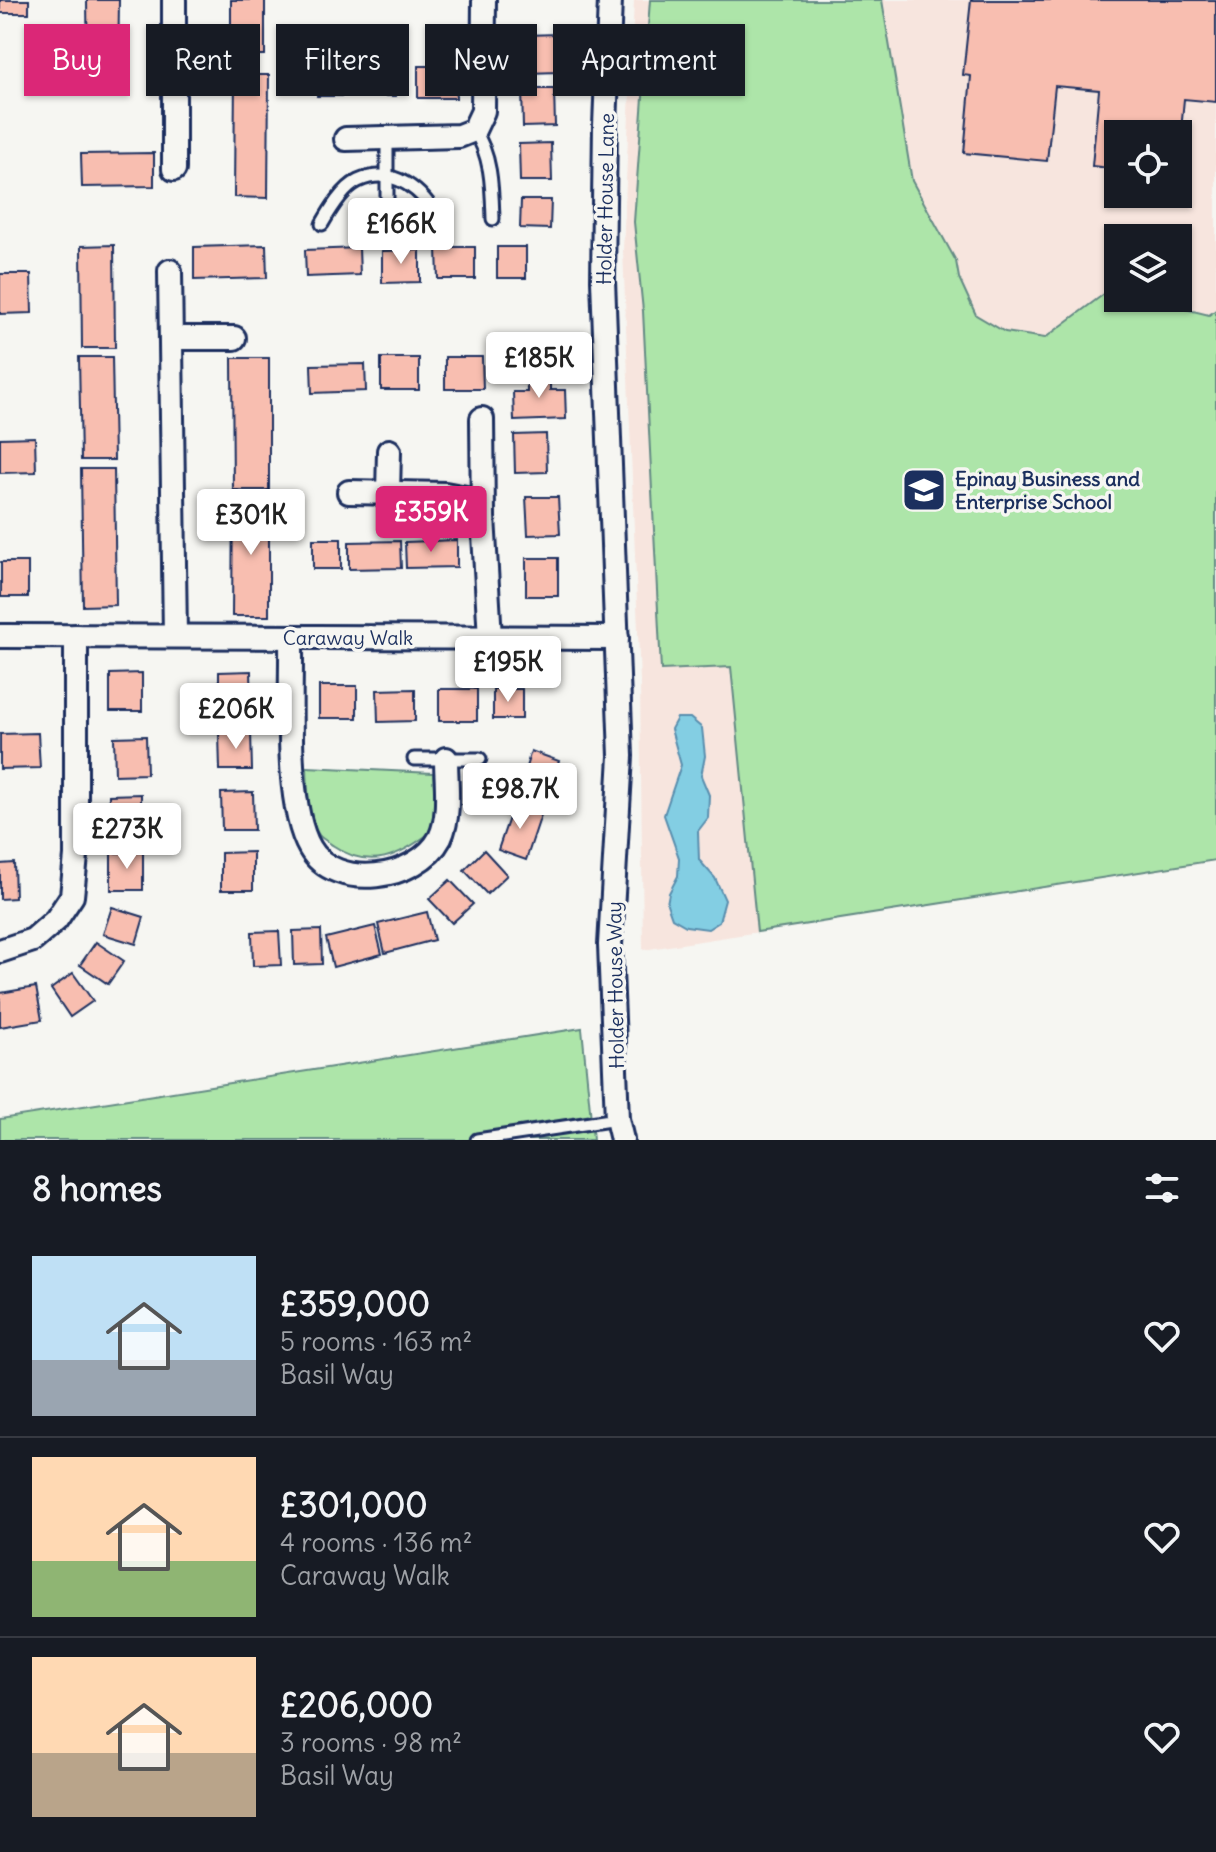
<!DOCTYPE html>
<meta charset="utf-8">
<style>
:root{--surface:#171b24;--page:#20242c;--text:#f1f3f6;--muted:#9ea1a6;--line:#363941;--accent:#db2777}
body{margin:0;font-family:Delius,sans-serif;background:var(--page);color:var(--text);height:100vh;display:flex;flex-direction:column;font-size:30px;white-space:nowrap}
*{box-sizing:border-box;margin:0}
p{font-size:26px;color:var(--muted)}
.icon{flex:none;width:44px;height:44px;fill:none;stroke:currentColor;stroke-width:2;stroke-linecap:round;stroke-linejoin:round}
.map{position:relative;height:1140px;overflow:hidden}
.side{display:flex;flex-direction:column;background:var(--surface);flex:1}
.side>*{flex:none}
.hud{position:absolute;left:24px;top:24px;width:800px;height:72px;display:flex;gap:16px}
.fabs{position:absolute;left:1104px;top:120px;display:grid;gap:16px}
.fabs a{display:grid;place-items:center;width:88px;height:88px;border-radius:0px;background:var(--surface);box-shadow:0 2px 6px #0004;font-size:40px}
.price{position:absolute;translate:-50% -68px;padding:0 18px;border-radius:8px;background:#fff;color:#222;font-size:26px;line-height:52px;filter:drop-shadow(0 2px 4px #0008)}
.price::after{content:'';position:absolute;left:50%;top:48px;width:24px;height:18px;margin-left:-12px;background:inherit;clip-path:polygon(0 0,100% 0,50% 100%)}
.price.current{background:var(--accent);color:#fff}
ul{padding:0;list-style:none}
li{display:flex;align-items:center;gap:24px;height:200px;padding:0 32px}
li+li{border-top:2px solid var(--line)}
li span{display:grid;place-items:center;flex:none;width:224px;height:160px;border-radius:0px;color:#555}
li>.icon{margin-inline-start:auto}
span .icon{width:96px;height:96px;fill:#fffc;stroke-width:1}
li b{font-size:34px}
h2{display:flex;justify-content:space-between;align-items:center;height:96px;padding:0 32px;font-size:34px}
.pill{padding:0 28px;border-radius:0px;background:var(--surface);box-shadow:0 2px 6px #0004;font-size:28px;line-height:72px}
.pill.current{background:var(--accent);color:#fff}
.map>svg:first-child{display:block}
.built{fill:#f7e5de;fill-rule:evenodd}
.green{fill:#ade5a9;stroke:#648a84;stroke-width:2}
.water{fill:#83cee3;stroke:#598eae;stroke-width:2}
.building{fill:#f8beb0;stroke:#1b2f5e;stroke-width:2}
.lines{fill:none;stroke-linecap:round;stroke-linejoin:round}
.lane-casing{stroke:#1b2f5e;stroke-width:17}
.street-casing{stroke:#1b2f5e;stroke-width:28}
.lane{stroke:#f6f6f2;stroke-width:11}
.street{stroke:#f6f6f2;stroke-width:22}
.labels{text-anchor:middle;dominant-baseline:central;stroke-width:7;stroke-linejoin:round;paint-order:stroke}
.street-label{font-size:20px;fill:#1b2f5e;stroke:#f6f6f2}
.poi-label{font-size:20px;font-weight:bold;fill:#1b2f5e;stroke:#f6f6f2;text-anchor:start}
</style>
<div class="map">
<svg width="1216" height="1140" viewBox="0 0 1216 1140">
<rect width="100%" height="100%" fill="#f6f6f2"/>
<filter id="ink" filterUnits="userSpaceOnUse"><feTurbulence type="fractalNoise" baseFrequency=".0125" numOctaves="2"/><feDisplacementMap in="SourceGraphic" scale="16" xChannelSelector="R" yChannelSelector="G"/><feConvolveMatrix kernelMatrix="1 2 1 2 8 2 1 2 1" color-interpolation-filters="sRGB"/></filter>
<g filter="url(#ink)">
<path class="built" d="M634,0H1216V861L643,950L640,682L623,250ZM1118,134H1178V194H1118ZM1118,238H1178V298H1118Z"/>
<g class="green">
<path d="M650,0H882L912,181L956,261L959,278L976,315L1005,332L1045,338L1108,291L1118,293V298H1140L1209,315L1216,310V860L757,932L731,667L661,670L643,311L634,222Z"/>
<path d="M307,767L433,773L435,801L431,832C400,856 370,871 334,846C330,843 322,839 319,835C307,820 308,785 307,767Z"/>
<path d="M582,1028L593,1140H0V1119Z"/>
</g>
<path class="water" d="M677,718H690L702,728L705,756L701,776L709,795L708,818L698,831L699,860L715,878L725,900L719,922L708,929L686,926L672,918L667,904L669,893L678,876L679,858L664,815L681,765L671,729Z"/>
<g class="building">
<rect x="0" y="0" width="29" height="13"/>
<path d="M87,0H119L118,74L88,73Z"/>
<rect x="231" y="0" width="34" height="55"/>
<path d="M971,0H1216V102L1184,99L1178,162V134H1118V169L1092,166L1099,90L1055,86L1047,161L964,153L971,76L963,75Z"/>
<path d="M558,34L559,72L527,73L526,35Z"/>
<path d="M396,64V96H359L358,65Z"/>
<rect x="317" y="66" width="28" height="30"/>
<path d="M418,66H455L456,98H418Z"/>
<path d="M235,75H269L268,198L234,197Z"/>
<path d="M522,89H554L555,126L523,127Z"/>
<path d="M551,143L552,181H520L519,144Z"/>
<path d="M154,153V186L82,187L81,154Z"/>
<path d="M521,200H551L550,229L520,228Z"/>
<path d="M114,245L115,348H82L81,246Z"/>
<path d="M266,245L267,278L194,280V247Z"/>
<path d="M437,247H475V279H438Z"/>
<rect x="497" y="247" width="29" height="31"/>
<path d="M359,248L360,275L306,277L305,250Z"/>
<path d="M420,250V282L382,283V251Z"/>
<path d="M0,274H31L32,313L0,314Z"/>
<path d="M79,357H112L114,460H81Z"/>
<path d="M445,357H482L483,389H445Z"/>
<path d="M232,358H269V490H233Z"/>
<rect x="381" y="358" width="38" height="32"/>
<path d="M365,364L366,391L312,393L311,365Z"/>
<path d="M550,370V390H565L566,419L514,421L513,392H527V371Z"/>
<path d="M546,434L547,472L515,473L514,435Z"/>
<path d="M35,437L36,472L0,473V438Z"/>
<path d="M81,469H114L116,605L83,606Z"/>
<path d="M526,497H558L560,534L528,535Z"/>
<path d="M233,498H269V616H232Z"/>
<rect x="313" y="539" width="28" height="30"/>
<path d="M457,540V567L406,568L405,542Z"/>
<path d="M400,541L401,568L349,569V542Z"/>
<rect x="526" y="558" width="32" height="38"/>
<rect x="1" y="562" width="27" height="35"/>
<path d="M251,671L252,709H219V672Z"/>
<path d="M142,673V711H110V674Z"/>
<rect x="319" y="686" width="38" height="32"/>
<path d="M415,689V721L378,722L377,690Z"/>
<rect x="439" y="689" width="38" height="32"/>
<rect x="493" y="689" width="29" height="30"/>
<path d="M251,732L252,770H220L219,733Z"/>
<path d="M38,733L40,768L0,769V734Z"/>
<path d="M146,736L147,774L115,775L114,737Z"/>
<path d="M531,751L559,761L544,808L516,799Z"/>
<path d="M253,792L254,830H222L221,793Z"/>
<path d="M141,794V832L109,833V795Z"/>
<path d="M514,803L542,812L526,860L498,850Z"/>
<path d="M484,850L507,875L487,894L464,870Z"/>
<path d="M143,852V890H111V853Z"/>
<path d="M253,852V890H221V853Z"/>
<path d="M14,863L15,898L0,899V864Z"/>
<path d="M450,880L473,904L452,923L429,899Z"/>
<path d="M112,907L144,917L136,944L103,934Z"/>
<path d="M427,912L434,940L385,953L378,924Z"/>
<path d="M375,926L382,954L333,967L326,938Z"/>
<path d="M321,930L322,964L294,965L293,931Z"/>
<path d="M279,931L281,965L253,966L252,932Z"/>
<path d="M96,942L124,961L108,984L80,965Z"/>
<path d="M73,973L93,1001L70,1017L51,989Z"/>
<path d="M36,987L42,1020L0,1027V993Z"/>
</g>
<g class="lines">
<g class="lane-casing">
<g id="lane">
<path d="M474,130C492,156 492,189 493,219"/>
<path d="M387,138V222"/>
<path d="M322,224C330,210 343,188 358,181C394,165 424,191 439,221"/>
<path d="M414,759H480"/>
<path d="M477,1140L617,1119"/>
</g>
</g>
<g class="street-casing">
<g id="street">
<path d="M174,0V169"/>
<path d="M610,0L605,126L603,280L621,756L610,945L617,1119L622,1140"/>
<path d="M346,139L459,136L474,130L483,111L484,0"/>
<path d="M170,271L175,636"/>
<path d="M171,338H234"/>
<path d="M482,419L483,517"/>
<path d="M349,492L445,494L466,498L483,517L490,638"/>
<path d="M388,493L389,451"/>
<path d="M0,636L617,638"/>
<path d="M291,637C292,692 284,803 310,848C335,892 418,880 440,838C451,815 446,783 446,759"/>
<path d="M0,951L33,940L56,920L72,896L76,856V636"/>
</g>
</g>
<use href="#lane" class="lane"/>
<use href="#street" class="street"/>
</g>
</g>
<defs>
<g id="school-square" transform="scale(2.3)"><rect x="-9" y="-9" width="18" height="18" rx="4" fill="#1b2f5e" stroke="#f6f6f2"/><path d="M0-5L7-2L0 1L-7-2ZM-4 1L0 2.5L4 1V4Q0 6-4 4Z" fill="#fff"/></g>
</defs>
<g fill-rule="evenodd">
<use href="#school-square" x="924" y="490"/>
</g>
<g class="labels">
<g class="street-label">
<text transform="translate(605 199) rotate(-89)">Holder House Lane</text>
<text x="348" y="637">Caraway Walk</text>
<text transform="translate(615 985) rotate(-91)">Holder House Way</text>
</g>
<g class="poi-label">
<text x="955" y="478">Epinay Business and<tspan x="955" dy="23">Enterprise School</tspan></text>
</g>
</g>
</svg>
<div class="fabs">
<a><svg class="icon" aria-label="locate" viewBox="0 0 24 24"><circle cx="12" cy="12" r="6"/><path d="M12 2v4M12 18v4M2 12h4M18 12h4"/></svg></a>
<a><svg class="icon" aria-label="layers" viewBox="0 0 24 24"><path d="M12 4l9 5-9 5-9-5zM3 14l9 5 9-5"/></svg></a>
</div>
<b class="price" style="left:401px;top:266px">£166K</b>
<b class="price" style="left:539px;top:400px">£185K</b>
<b class="price current" style="left:431px;top:554px">£359K</b>
<b class="price" style="left:251px;top:557px">£301K</b>
<b class="price" style="left:508px;top:704px">£195K</b>
<b class="price" style="left:236px;top:751px">£206K</b>
<b class="price" style="left:520px;top:831px">£98.7K</b>
<b class="price" style="left:127px;top:871px">£273K</b>
<div class="hud">
<a class="pill current">Buy</a>
<a class="pill">Rent</a>
<a class="pill">Filters</a>
<a class="pill">New</a>
<a class="pill">Apartment</a>
</div>
</div>
<section class="side">
<h2>8 homes<svg class="icon" aria-label="filters" viewBox="0 0 24 24"><path d="M4 7h16M4 17h16"/><circle cx="9" cy="7" r="2"/><circle cx="15" cy="17" r="2"/></svg></h2>
<ul>
<li><span style="background:linear-gradient(#bfe0f5 65%,#9aa5b1 0)"><svg class="icon" aria-label="home" viewBox="0 0 24 24"><path d="M3 11l9-7 9 7M6 9v11h12V9"/></svg></span><div><b>£359,000</b><p>5 rooms · 163 m²</p><p>Basil Way</p></div><svg class="icon" aria-label="heart" viewBox="0 0 24 24"><path d="M12 20l-8-8c-3-5 5-10 8-4 3-6 11-1 8 4z"/></svg></li>
<li><span style="background:linear-gradient(#ffd9b3 65%,#8fb573 0)"><svg class="icon" aria-label="home" viewBox="0 0 24 24"><path d="M3 11l9-7 9 7M6 9v11h12V9"/></svg></span><div><b>£301,000</b><p>4 rooms · 136 m²</p><p>Caraway Walk</p></div><svg class="icon" aria-label="heart" viewBox="0 0 24 24"><path d="M12 20l-8-8c-3-5 5-10 8-4 3-6 11-1 8 4z"/></svg></li>
<li><span style="background:linear-gradient(#ffd9b3 60%,#b9a48a 0)"><svg class="icon" aria-label="home" viewBox="0 0 24 24"><path d="M3 11l9-7 9 7M6 9v11h12V9"/></svg></span><div><b>£206,000</b><p>3 rooms · 98 m²</p><p>Basil Way</p></div><svg class="icon" aria-label="heart" viewBox="0 0 24 24"><path d="M12 20l-8-8c-3-5 5-10 8-4 3-6 11-1 8 4z"/></svg></li>
</ul>
</section>
